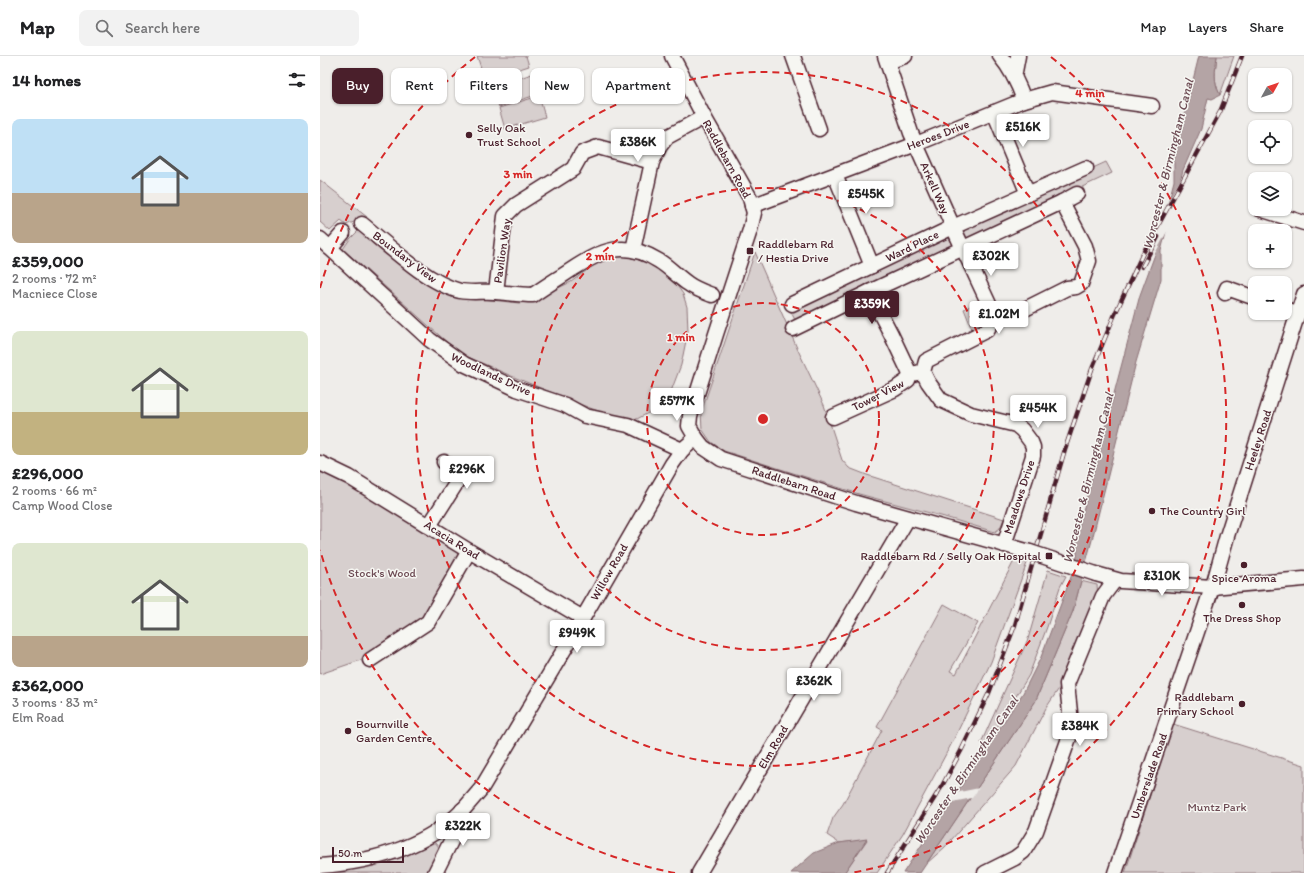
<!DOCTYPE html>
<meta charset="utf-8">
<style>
:root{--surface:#fff;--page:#f2f2f2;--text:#202124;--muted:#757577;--line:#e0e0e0;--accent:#4a1f2b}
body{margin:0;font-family:Itim,sans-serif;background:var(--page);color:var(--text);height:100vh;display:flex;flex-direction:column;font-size:15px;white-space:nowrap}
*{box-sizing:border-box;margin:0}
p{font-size:13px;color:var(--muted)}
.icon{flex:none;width:22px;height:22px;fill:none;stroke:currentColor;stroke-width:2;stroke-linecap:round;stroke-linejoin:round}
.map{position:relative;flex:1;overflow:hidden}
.side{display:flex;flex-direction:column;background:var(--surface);width:320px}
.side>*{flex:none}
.top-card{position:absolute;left:12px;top:12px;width:380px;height:36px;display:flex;gap:8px}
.needle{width:26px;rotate:50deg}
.controls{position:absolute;left:928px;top:12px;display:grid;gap:8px}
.controls a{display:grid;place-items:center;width:44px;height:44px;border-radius:8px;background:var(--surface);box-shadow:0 1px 3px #0004;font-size:20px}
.scale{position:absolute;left:12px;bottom:10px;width:72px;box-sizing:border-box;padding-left:4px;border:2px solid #4a1f2b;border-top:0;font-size:11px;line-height:14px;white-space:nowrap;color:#4a1f2b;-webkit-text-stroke:3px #f6f6f2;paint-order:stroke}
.price{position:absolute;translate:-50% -34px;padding:0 9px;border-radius:4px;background:#fff;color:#222;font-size:13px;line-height:26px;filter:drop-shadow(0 1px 2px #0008)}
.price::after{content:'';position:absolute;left:50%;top:24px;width:12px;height:9px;margin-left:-6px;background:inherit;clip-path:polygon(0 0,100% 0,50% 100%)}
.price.on{background:var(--accent);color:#fff}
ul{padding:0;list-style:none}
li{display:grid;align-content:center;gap:8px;height:212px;padding:0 12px}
li span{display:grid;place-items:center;height:124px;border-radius:8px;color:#555}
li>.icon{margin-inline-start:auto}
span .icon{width:72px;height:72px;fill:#fffc;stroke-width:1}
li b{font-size:17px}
h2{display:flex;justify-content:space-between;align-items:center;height:48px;padding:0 12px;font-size:17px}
.chip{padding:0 14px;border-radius:8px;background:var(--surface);box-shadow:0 1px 3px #0004;font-size:14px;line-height:36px}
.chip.on{background:var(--accent);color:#fff}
header{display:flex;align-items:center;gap:24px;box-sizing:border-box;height:56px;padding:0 20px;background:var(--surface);border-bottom:1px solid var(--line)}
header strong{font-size:19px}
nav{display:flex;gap:22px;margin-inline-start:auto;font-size:14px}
.search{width:280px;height:36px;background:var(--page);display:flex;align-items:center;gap:10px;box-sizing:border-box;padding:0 14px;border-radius:8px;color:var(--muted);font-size:15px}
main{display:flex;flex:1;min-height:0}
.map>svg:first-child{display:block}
.green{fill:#d7cfce;stroke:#90777c}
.water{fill:#b4a4a5;stroke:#8a6f74}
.pier{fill:#efedea}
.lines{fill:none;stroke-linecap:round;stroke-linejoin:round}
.minor-casing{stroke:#4a1f2b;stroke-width:17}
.minor{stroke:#f6f6f2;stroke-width:14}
.rail-casing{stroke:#4a1f2b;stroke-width:4.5}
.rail{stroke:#f6f6f2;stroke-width:3;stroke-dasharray:9;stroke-linecap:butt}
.minor-bridge-casing{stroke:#4a1f2b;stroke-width:17;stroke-linecap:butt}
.minor-bridge{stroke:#f6f6f2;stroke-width:14}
.ring{fill:none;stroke:#d62828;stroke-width:2;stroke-dasharray:7 5}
.poi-dot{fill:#4a1f2b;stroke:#f6f6f2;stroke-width:1.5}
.labels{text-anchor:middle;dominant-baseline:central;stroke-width:3;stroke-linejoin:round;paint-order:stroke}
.poi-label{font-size:12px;fill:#4a1f2b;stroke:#f6f6f2;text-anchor:start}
.street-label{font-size:12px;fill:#4a1f2b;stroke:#f6f6f2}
.park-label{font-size:12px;fill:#6d4b54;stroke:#f6f6f2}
.water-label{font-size:13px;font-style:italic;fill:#6f4e56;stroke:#f6f6f2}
.centre{fill:#d62828;stroke:#f6f6f2;stroke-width:2}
.ring-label{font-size:12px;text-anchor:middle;font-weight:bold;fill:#d62828;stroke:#f6f6f2;stroke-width:3;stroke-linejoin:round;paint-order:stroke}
</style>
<header>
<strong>Map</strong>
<div class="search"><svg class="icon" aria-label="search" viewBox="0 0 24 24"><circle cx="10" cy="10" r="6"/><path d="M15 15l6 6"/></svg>Search here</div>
<nav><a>Map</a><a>Layers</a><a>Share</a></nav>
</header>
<main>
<section class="side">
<h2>14 homes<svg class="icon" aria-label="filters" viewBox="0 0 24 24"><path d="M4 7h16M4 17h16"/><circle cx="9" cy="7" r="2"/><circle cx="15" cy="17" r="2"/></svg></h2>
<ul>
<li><span style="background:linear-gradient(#bfe0f5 60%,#b9a48a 0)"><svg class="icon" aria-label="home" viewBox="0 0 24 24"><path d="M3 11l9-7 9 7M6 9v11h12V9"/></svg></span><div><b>£359,000</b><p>2 rooms · 72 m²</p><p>Macniece Close</p></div></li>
<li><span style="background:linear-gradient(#dfe7d0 65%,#c2b280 0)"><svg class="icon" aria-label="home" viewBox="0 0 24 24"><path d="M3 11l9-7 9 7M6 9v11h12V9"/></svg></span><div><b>£296,000</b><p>2 rooms · 66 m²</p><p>Camp Wood Close</p></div></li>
<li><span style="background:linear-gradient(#dfe7d0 75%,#b9a48a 0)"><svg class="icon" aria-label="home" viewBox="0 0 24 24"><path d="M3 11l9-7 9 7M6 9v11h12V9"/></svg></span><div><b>£362,000</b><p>3 rooms · 83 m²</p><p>Elm Road</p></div></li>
</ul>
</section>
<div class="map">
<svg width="984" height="817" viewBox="0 0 984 817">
<rect width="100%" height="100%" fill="#efedea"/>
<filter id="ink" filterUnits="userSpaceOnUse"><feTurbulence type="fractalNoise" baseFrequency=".025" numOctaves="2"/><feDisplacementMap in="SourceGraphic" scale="8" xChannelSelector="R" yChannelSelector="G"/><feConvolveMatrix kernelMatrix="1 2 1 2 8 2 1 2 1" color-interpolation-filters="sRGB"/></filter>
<g filter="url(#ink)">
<g class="green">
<path d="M157,0H206L209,10L165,24Z"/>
<path d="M897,0H914L900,39C893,24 895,16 897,0Z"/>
<path d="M212,18L219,38L179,51L172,31Z"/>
<path d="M219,40L225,61L185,73L179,52Z"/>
<path d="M786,106L792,117L647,185L642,172Z"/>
<path d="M0,124L47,161L26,169L21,165L10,175L0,166Z"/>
<path d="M40,173L134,240L199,247L208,246L251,226L286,200L304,199L328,207L350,220L363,238L367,251L368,275L361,309L350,338L330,356L317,363L297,362L262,349L189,319L139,297L23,193L30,183Z"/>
<path d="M628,179L634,191L475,264L469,252Z"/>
<path d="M435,196L477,292L504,349L522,404L529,412L547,419L684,463L680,472L675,476L621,460L539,438L404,395L391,386L382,373L381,357Z"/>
<path d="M659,246C665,260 669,265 652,273L644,253Z"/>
<path d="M0,410L145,496L106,564L50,601L0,618Z"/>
<path d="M696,501L707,507L671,606L634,683L583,778L557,817H524L547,784L519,787L507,779L513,762L523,748L562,674L557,671L624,548L658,567L630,615L636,618Z"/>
<path d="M728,514L746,520L740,531L727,571L709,619L665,691L661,687L708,583Z"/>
<path d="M761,525L777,529L778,541L746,622L726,652L696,710L625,791L606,808L715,646L753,555Z"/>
<path d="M853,668L984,709V817H805Z"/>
<path d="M109,785L117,788L120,794L107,817H0Z"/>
</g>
<g class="water">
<path d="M879,0H897C895,16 893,24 900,39L892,43L888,42L881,73L863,114L846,176L841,195V223L816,306L772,484L753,555L715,646L600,817H583L703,637L721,601L751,521L757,501V478L820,239L834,201L854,125V100Z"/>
<path d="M547,783L524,817H471L494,797L519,787Z"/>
</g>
<g class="pier">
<path d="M868,109L849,172L832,203L844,153Z"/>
<path d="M659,732L652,742L628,747L635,737Z"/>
</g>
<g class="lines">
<g class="minor-casing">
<g id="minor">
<path d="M352,0L384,61L430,142L434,157L430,174L396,278L370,360L369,370L376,382L383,391L401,403L536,447L710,496"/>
<path d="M473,0L499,73"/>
<path d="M565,0L591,77L633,171L675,261"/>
<path d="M680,0C691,13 698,27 704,44"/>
<path d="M568,6L585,0"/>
<path d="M694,21L698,0"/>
<path d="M674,56L708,138"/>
<path d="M515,119L552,210"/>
<path d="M742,146L757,138"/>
<path d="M432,150L596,88L704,44L732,36L832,50"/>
<path d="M940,153L984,167"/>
<path d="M42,168C68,189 107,227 140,235C151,237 165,235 176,236C189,237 200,239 213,239C226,230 239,222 251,214C282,194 304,183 339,205C349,211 357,220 367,227C375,233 384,236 392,239"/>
<path d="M0,183L110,284L144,308L197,333L245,349L265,360L308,369L362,394"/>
<path d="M10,192L23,177"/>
<path d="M313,194L332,106L340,90L347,81L384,61"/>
<path d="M176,236L185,160L196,149L253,113L262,97L278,91L332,106"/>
<path d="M905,237L907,232L935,242"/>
<path d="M472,248L633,171L766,112"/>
<path d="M965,253L978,258"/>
<path d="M473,273L549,236"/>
<path d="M603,316L608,326L621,344L651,358L696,369L702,374L711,386L713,391V400L684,489"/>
<path d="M513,361L575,333L588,324L590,318L603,316L606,305L667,274L675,261L703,254L747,232L756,231L761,228L769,205L765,190L742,146L549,236L571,278L590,318"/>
<path d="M0,407L29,421L149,495L263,562"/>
<path d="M109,470L139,423C138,414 132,411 124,406"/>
<path d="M776,518L801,525L892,531L984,523"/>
<path d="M50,604L108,566L149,495"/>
<path d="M0,810C52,806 105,792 143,754C149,747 155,740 161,733L263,562L352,408L362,394L376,382"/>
<path d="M115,817L139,769L142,754"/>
<path d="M379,817L588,462"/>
<path d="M665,817L695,802L703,796L716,775L749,682L751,666L747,628L783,540L795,524"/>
<path d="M795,817L895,523L907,480L984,238"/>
</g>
</g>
<use href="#minor" class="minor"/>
<g class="rail-casing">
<g id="rail">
<path d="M822,211L838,181"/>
<path d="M567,817L622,730L641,695L669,637L695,569L745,393L772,313L795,258L823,197L900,56L922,0"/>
</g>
</g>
<use href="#rail" class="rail"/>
<g class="minor-bridge-casing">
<path id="minor-bridge" d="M710,496L776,518"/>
</g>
<use href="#minor-bridge" class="minor-bridge"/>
</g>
</g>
<g class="ring">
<circle cx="443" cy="363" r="116"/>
<circle cx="443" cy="363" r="231"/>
<circle cx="443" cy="363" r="347"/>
<path d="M355 817A462 462 0 0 1 0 494M0 232A462 462 0 0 1 155 1M731 1A462 462 0 0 1 531 817"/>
</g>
<g class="poi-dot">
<circle cx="149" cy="79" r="4"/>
<rect x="426" y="191" width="8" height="8" rx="2"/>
<circle cx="832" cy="455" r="4"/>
<rect x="725" y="496" width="8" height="8" rx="2"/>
<circle cx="924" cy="509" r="4"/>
<circle cx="922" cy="549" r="4"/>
<circle cx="922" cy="648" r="4"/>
<circle cx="28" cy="675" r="4"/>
</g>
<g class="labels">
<g class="poi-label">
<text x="157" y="72">Selly Oak<tspan x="157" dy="14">Trust School</tspan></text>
<text x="438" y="188">Raddlebarn Rd<tspan x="438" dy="14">/ Hestia Drive</tspan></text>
<text x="840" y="455">The Country Girl</text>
<text x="721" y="500" text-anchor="end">Raddlebarn Rd / Selly Oak Hospital</text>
<text x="924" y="522" text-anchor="middle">Spice Aroma</text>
<text x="922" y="562" text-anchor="middle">The Dress Shop</text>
<text x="914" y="641" text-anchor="end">Raddlebarn<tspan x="914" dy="14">Primary School</tspan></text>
<text x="36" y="668">Bournville<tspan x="36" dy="14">Garden Centre</tspan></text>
</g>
<g class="street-label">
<text transform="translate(618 79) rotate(-21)">Heroes Drive</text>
<text transform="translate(407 103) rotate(61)">Raddlebarn Road</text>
<text transform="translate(615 132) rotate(66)">Arkell Way</text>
<text transform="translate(592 190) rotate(-26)">Ward Place</text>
<text transform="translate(182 195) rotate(-82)">Pavilion Way</text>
<text transform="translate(85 201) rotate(37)">Boundary View</text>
<text transform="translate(171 318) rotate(25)">Woodlands Drive</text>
<text transform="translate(558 339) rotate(-27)">Tower View</text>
<text transform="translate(938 384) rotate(-72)">Heeley Road</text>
<text transform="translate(474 427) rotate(18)">Raddlebarn Road</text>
<text transform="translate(699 441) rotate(-72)">Meadows Drive</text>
<text transform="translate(132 484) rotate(32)">Acacia Road</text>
<text transform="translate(289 516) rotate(-60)">Willow Road</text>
<text transform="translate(453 691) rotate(-60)">Elm Road</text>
<text transform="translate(829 720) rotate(-71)">Umberslade Road</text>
</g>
<g class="park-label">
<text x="62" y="517">Stock's Wood</text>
<text x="897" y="751">Muntz Park</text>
</g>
<g class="water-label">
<text transform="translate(848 108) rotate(-76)">Worcester &amp; Birmingham Canal</text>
<text transform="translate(768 422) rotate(-76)">Worcester &amp; Birmingham Canal</text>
<text transform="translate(646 714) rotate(-56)">Worcester &amp; Birmingham Canal</text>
</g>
</g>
<circle cx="443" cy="363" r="6" class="centre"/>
<g class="ring-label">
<text x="770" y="41">4 min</text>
<text x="198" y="122">3 min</text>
<text x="280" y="204">2 min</text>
<text x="361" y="285">1 min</text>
</g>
</svg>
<div class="controls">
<a><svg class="needle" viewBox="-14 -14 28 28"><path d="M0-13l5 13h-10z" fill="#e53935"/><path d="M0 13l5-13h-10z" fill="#757577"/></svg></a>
<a><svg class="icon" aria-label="locate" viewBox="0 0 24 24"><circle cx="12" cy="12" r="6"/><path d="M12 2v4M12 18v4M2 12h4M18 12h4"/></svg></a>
<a><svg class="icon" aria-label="layers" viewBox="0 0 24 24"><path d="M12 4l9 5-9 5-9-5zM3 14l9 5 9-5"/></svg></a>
<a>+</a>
<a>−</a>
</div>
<div class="scale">50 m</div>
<b class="price" style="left:703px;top:92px">£516K</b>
<b class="price" style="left:318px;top:107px">£386K</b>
<b class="price" style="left:546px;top:159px">£545K</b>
<b class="price" style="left:671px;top:221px">£302K</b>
<b class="price on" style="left:552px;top:269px">£359K</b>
<b class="price" style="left:679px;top:279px">£1.02M</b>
<b class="price" style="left:357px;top:366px">£577K</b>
<b class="price" style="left:718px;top:373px">£454K</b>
<b class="price" style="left:147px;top:434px">£296K</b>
<b class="price" style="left:842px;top:541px">£310K</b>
<b class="price" style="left:257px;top:598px">£949K</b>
<b class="price" style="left:494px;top:646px">£362K</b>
<b class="price" style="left:760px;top:691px">£384K</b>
<b class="price" style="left:143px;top:791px">£322K</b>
<div class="top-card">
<a class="chip on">Buy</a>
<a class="chip">Rent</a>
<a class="chip">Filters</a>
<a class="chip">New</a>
<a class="chip">Apartment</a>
</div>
</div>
</main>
